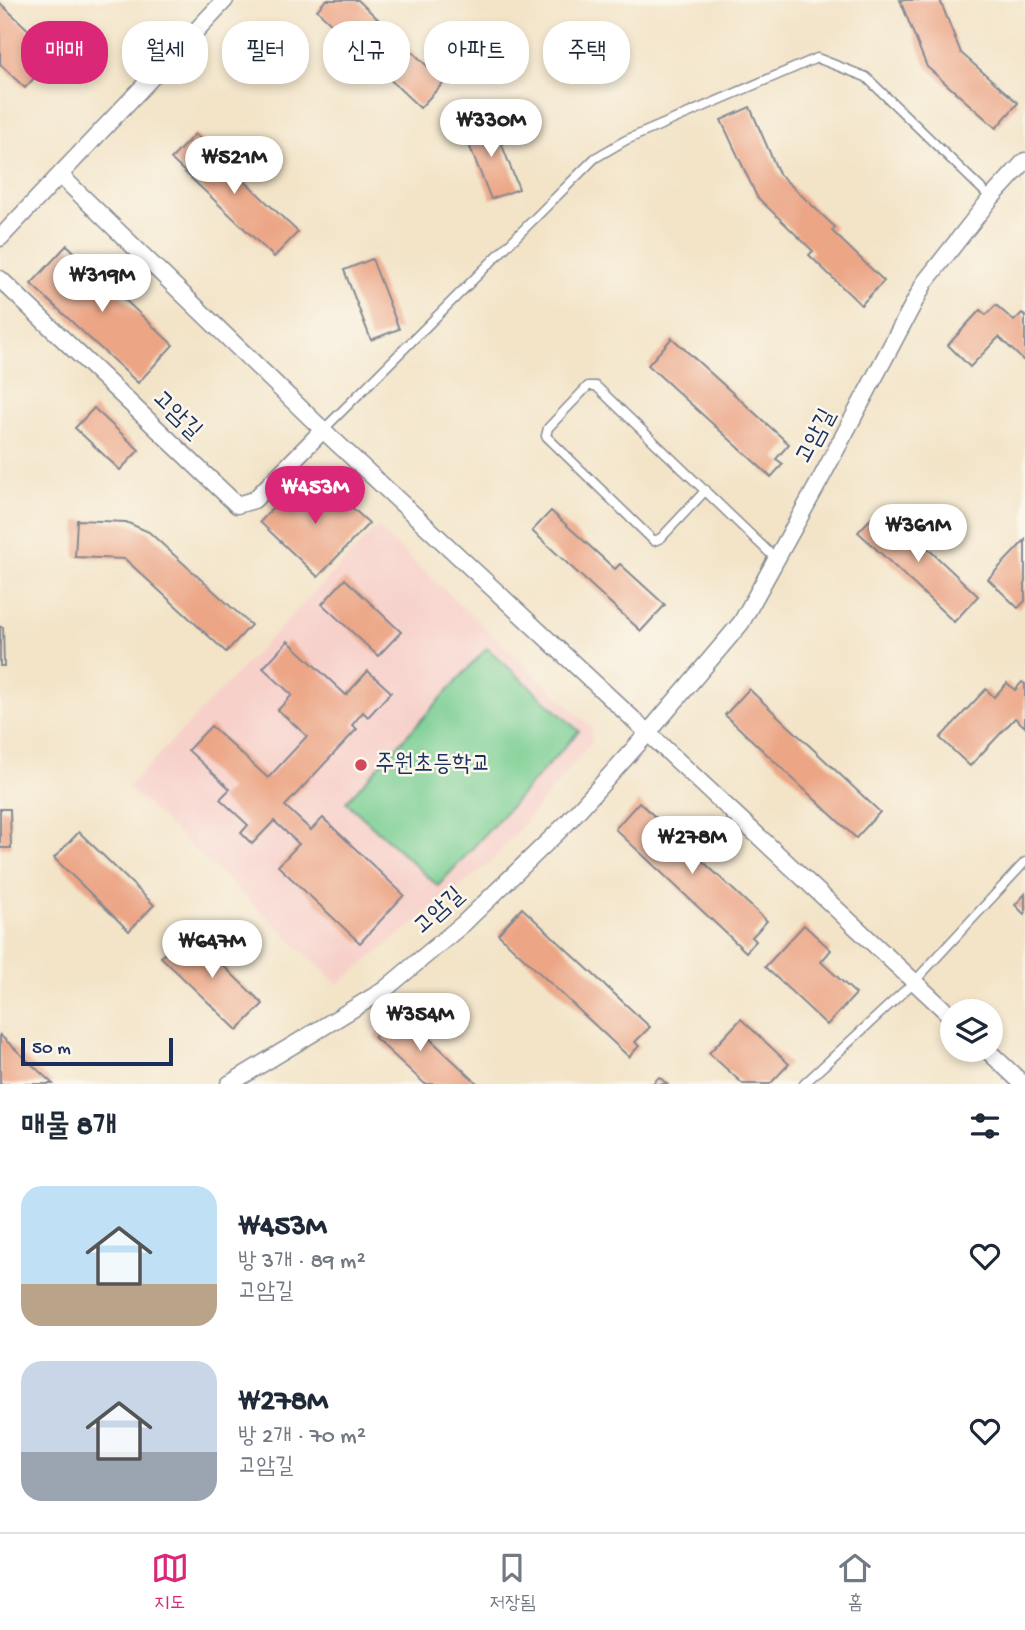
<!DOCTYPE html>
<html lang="ko">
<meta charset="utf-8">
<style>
:root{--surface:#fff;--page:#f2f2f3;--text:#1f2937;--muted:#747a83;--line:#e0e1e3;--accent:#db2777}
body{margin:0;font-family:"Gochi Hand","Poor Story",sans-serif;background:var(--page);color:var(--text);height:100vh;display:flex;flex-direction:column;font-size:26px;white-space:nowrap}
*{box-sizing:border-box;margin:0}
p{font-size:23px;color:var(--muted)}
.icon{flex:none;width:38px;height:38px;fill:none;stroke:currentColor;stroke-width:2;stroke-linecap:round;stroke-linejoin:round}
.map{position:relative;height:1084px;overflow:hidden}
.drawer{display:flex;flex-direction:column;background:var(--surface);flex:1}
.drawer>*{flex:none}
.banner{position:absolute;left:21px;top:21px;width:984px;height:63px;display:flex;gap:14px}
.tools{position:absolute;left:940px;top:999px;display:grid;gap:14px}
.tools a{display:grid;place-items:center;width:63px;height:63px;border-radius:50%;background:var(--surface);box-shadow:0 4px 10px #0003;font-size:35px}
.scale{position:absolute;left:21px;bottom:18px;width:152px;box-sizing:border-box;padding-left:7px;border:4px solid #1b2f5e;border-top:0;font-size:19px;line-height:24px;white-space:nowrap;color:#1b2f5e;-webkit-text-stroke:5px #fbf7ec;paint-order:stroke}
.price{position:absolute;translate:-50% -60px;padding:0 16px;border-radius:24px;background:#fff;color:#222;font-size:23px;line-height:46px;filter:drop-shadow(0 2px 4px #0008)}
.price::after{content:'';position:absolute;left:50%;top:42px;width:21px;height:16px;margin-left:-10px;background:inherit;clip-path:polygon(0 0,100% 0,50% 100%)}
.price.on{background:var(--accent);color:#fff}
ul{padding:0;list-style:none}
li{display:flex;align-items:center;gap:21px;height:175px;padding:0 21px}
li span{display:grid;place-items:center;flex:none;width:196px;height:140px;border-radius:21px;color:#555}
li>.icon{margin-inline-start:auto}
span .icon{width:84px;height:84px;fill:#fffc;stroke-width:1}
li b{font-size:30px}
h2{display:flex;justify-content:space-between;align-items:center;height:84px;padding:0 21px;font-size:30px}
.pill{padding:0 24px;border-radius:28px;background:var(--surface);box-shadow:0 4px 10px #0003;font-size:24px;line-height:63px}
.pill.on{background:var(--accent);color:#fff}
.menu{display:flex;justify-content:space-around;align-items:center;height:98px;border-top:2px solid var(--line);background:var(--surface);font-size:19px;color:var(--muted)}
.menu a{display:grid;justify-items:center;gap:4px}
.menu .on{color:var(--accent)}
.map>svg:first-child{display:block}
.built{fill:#f7d0ca}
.green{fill:#79ce92;stroke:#4a7e78;stroke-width:2}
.building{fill:#eca686}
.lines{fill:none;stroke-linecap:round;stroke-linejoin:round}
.lane-casing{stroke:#878a93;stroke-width:11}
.street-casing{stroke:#878a93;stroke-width:19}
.lane{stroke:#fff;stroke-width:8}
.street{stroke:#fff;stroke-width:16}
.poi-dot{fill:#d1495b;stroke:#fbf7ec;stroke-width:2.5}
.labels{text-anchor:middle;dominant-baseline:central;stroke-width:5;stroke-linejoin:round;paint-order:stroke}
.street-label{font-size:24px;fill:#1b2f5e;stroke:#fbf7ec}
.poi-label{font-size:24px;fill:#1b2f5e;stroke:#fbf7ec;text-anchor:start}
</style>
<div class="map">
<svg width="1025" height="1084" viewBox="0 0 1025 1084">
<rect width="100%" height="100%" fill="#fbf7ec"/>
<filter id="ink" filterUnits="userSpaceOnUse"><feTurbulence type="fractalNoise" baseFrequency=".0143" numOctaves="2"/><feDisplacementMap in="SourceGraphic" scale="14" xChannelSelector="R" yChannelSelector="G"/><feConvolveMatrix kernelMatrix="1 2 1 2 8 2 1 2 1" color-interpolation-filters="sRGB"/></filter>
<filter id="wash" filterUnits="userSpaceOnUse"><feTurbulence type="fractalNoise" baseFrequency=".00686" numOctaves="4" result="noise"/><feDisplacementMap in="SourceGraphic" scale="28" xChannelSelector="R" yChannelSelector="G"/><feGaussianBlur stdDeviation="1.57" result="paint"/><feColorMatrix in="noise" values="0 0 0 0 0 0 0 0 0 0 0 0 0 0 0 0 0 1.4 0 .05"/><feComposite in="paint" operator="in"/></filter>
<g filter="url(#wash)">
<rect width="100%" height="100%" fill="#f3e4c8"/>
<path class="built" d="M377,527L592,728V742L491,862L338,984L128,787Z"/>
<path class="green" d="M487,648L579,731L438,886L346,802Z"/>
<g id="blocks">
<g class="building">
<path d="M326,0H358L444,82L420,108L317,10Z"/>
<path d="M900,0H940L961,53L1018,103L996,128L927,67Z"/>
<path d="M0,3L55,55L25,88L0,64Z"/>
<path d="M750,107L779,174L835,227L832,231L884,281L861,305L809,255L813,251L757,197L721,120Z"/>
<path d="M492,119L519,189L491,199L463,130Z"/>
<path d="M195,134L298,232L274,257L171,159Z"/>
<path d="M67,245L173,345L138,383L31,284Z"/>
<path d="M372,259L399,329L371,340L344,270Z"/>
<path d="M996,305L1014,321L1022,313L1025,316V362L999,337L970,367L948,345L980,310L986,315Z"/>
<path d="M672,338L789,444L776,459L783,464L771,477L648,365Z"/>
<path d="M94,408L139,450L120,470L75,428Z"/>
<path d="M323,481L369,523L318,577L260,522L295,484L308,497Z"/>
<path d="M883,506L978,596L954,622L858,532Z"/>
<path d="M551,511L615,569L620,564L665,605L641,631L532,531Z"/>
<path d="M77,520L126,522L149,532L251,625L226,652L125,559L75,557Z"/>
<path d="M1025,540V601L1018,608L988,579Z"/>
<path d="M345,579L401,632L378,656L322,604Z"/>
<path d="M0,627H3L4,666H0Z"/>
<path d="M288,641L346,695L368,671L391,692L368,717L363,712L352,725L357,729L285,806L311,830L323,818L404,895L360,943L278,866L299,844L274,821L252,844L241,833L248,825L220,799L230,789L188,750L211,726L268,778L307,736L278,710L292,695L263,668Z"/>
<path d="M1022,682L1025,684V727L1015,718L970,766L940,738L986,689L994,697L1007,683L1015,690Z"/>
<path d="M749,689L880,812L856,838L725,715Z"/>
<path d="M639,802L767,921L752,937L756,941L746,952L615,829Z"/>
<path d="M0,809H10L11,848H0Z"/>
<path d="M79,832L154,905L129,931L54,858Z"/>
<path d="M1025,894V915L1015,905Z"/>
<path d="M522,908L650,1027L635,1042L639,1046L629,1057L498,934Z"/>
<path d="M804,925L831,950L821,962L856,994L827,1025L765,967Z"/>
<path d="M187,931L263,1004L237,1030L161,957Z"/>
<path d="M399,1010L478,1084H425L374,1037Z"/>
<path d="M741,1019L789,1064L770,1084H743L709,1053Z"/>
<path d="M0,1035L53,1084H0Z"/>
<path d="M659,1077L667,1084H652Z"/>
</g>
</g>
</g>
<g filter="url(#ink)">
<use href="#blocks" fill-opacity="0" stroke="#878a93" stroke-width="2"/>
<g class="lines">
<g class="lane-casing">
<g id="lane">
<path d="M323,430L595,158L626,140L817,58L866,77L991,198"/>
<path d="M706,490L661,538L654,541L546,436L548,428L588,386H596L776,559"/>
<path d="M804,1084L914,982L1025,862"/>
</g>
</g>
<g class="street-casing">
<g id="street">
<path d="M60,175L323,430L648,733L566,824L463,924L384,990L229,1084"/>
<path d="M0,238L225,0"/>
<path d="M0,279L237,505L254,500L323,430"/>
<path d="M952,1017L648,733L741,623L819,482L925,282L991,198L1025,161"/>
<path d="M987,1050L1023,1084"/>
</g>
</g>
<use href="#lane" class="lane"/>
<use href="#street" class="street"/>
</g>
</g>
<circle class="poi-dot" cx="361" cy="765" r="7"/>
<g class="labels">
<g class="street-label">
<text transform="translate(176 416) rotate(44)">고암길</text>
<text transform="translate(817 437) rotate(-62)">고암길</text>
<text transform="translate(440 912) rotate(-42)">고암길</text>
</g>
<g class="poi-label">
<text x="375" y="765">주원초등학교</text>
</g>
</g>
</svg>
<div class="tools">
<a><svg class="icon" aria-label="layers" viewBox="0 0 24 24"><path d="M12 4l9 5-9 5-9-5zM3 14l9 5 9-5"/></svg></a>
</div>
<div class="scale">50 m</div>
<b class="price" style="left:491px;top:159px">₩330M</b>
<b class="price" style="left:234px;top:196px">₩521M</b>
<b class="price" style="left:102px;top:314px">₩319M</b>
<b class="price on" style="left:315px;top:526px">₩453M</b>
<b class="price" style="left:918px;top:564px">₩361M</b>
<b class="price" style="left:692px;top:876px">₩278M</b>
<b class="price" style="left:212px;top:980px">₩647M</b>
<b class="price" style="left:420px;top:1053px">₩354M</b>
<div class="banner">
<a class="pill on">매매</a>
<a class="pill">월세</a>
<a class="pill">필터</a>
<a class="pill">신규</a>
<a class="pill">아파트</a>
<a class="pill">주택</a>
</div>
</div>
<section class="drawer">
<h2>매물 8개<svg class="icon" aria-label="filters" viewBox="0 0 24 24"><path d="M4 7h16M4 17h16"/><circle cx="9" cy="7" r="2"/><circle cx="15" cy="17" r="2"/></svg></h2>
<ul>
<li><span style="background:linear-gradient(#bfe0f5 70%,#b9a48a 0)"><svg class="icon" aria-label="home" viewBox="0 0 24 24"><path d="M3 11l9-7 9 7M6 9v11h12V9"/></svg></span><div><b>₩453M</b><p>방 3개 · 89 m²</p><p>고암길</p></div><svg class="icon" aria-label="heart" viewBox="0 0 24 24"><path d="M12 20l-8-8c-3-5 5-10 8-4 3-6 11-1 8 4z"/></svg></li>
<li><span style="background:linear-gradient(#c9d6e8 65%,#9aa5b1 0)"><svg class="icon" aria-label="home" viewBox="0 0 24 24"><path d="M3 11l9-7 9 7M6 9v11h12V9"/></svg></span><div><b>₩278M</b><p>방 2개 · 70 m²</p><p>고암길</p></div><svg class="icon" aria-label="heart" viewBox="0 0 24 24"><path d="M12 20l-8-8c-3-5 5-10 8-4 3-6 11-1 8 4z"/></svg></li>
</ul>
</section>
<nav class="menu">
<a class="on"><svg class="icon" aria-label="map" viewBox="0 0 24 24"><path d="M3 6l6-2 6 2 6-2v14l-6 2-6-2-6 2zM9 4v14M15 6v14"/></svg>지도</a>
<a><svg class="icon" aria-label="saved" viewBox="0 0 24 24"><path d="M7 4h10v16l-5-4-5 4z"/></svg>저장됨</a>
<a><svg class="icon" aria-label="home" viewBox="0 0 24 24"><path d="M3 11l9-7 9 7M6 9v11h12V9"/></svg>홈</a>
</nav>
